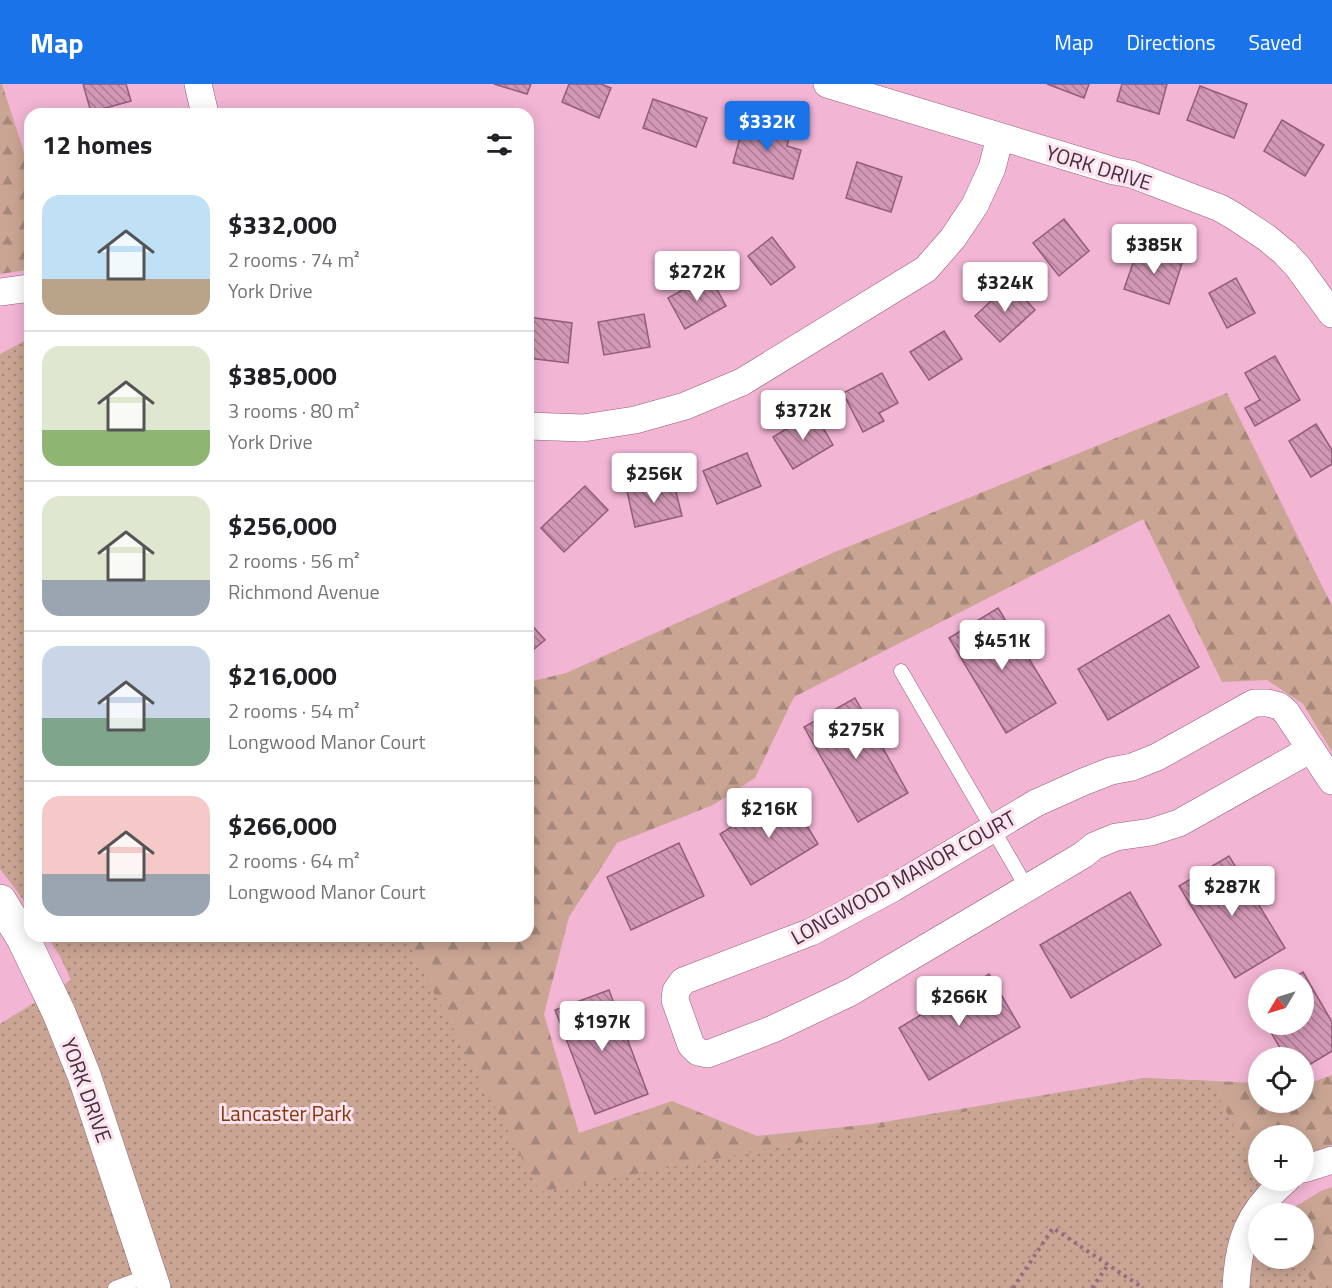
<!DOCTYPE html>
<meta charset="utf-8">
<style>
:root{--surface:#fff;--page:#f2f2f2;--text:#202124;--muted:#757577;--line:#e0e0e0;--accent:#1a73e8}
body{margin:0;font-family:"Titillium Web",sans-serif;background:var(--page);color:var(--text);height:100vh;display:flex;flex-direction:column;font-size:22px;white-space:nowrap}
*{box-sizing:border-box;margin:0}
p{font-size:20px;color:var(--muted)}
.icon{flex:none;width:33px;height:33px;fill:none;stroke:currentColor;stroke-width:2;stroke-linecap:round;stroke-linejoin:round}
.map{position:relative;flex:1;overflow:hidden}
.drawer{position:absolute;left:24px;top:24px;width:510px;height:834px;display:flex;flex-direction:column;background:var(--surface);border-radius:18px;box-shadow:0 3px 15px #0003}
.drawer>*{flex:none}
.needle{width:39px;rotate:232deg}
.buttons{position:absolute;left:1248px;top:885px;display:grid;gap:12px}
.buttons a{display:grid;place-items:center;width:66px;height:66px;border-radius:50%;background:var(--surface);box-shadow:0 3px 15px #0003;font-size:30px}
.price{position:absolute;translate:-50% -51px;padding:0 14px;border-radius:6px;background:#fff;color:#222;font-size:20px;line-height:39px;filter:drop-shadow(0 2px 3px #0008)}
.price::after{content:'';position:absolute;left:50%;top:36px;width:18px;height:14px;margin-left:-9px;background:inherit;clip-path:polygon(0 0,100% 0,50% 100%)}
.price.on{background:var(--accent);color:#fff}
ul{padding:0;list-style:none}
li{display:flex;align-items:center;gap:18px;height:150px;padding:0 18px}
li+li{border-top:2px solid var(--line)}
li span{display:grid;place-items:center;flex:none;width:168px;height:120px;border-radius:18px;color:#555}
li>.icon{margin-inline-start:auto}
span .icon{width:72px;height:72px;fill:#fffc;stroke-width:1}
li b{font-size:26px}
h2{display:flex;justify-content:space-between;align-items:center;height:72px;padding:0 18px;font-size:26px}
header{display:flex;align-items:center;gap:36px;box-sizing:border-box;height:84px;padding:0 30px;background:var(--accent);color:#fff}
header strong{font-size:28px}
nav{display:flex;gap:33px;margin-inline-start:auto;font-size:21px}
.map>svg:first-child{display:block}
.forest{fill:url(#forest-firs)}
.park{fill:url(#park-dots)}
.building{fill:url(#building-back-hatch);stroke:#935d7a;stroke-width:1.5}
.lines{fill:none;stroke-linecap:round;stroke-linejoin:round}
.lane-casing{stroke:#945d7b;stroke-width:15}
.street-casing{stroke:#945d7b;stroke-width:28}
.secondary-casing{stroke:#945d7b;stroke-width:34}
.path{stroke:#946b80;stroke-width:4;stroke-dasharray:3 4.5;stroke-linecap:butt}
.lane{stroke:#fff;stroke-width:14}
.street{stroke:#fff;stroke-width:27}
.secondary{stroke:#fff;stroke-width:33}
.labels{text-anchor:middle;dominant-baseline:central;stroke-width:6;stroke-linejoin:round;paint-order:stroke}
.street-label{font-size:21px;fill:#442c39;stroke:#fce2ee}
.park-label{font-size:21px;fill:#803709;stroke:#fce2ee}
</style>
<header>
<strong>Map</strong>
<nav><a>Map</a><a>Directions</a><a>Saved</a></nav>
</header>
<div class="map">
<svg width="1332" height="1204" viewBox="0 0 1332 1204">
<defs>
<pattern id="forest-firs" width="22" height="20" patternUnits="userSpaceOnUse" patternTransform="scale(1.5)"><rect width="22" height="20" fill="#caa594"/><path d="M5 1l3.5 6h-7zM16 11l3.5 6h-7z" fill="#a6877a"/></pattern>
<pattern id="park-dots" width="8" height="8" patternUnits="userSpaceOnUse" patternTransform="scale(1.5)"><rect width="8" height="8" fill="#caa594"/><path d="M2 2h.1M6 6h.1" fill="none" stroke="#a6877a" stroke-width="1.8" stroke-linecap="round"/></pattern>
<pattern id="building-back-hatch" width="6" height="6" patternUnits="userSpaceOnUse" patternTransform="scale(1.5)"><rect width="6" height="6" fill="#d398b6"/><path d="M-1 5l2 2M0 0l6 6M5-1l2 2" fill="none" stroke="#ad7c95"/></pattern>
</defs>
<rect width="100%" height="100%" fill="#f2b5d4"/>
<g class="forest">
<path d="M0,0H2L30,87V176L27,186L0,190Z"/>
<path d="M1227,309L1332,522V668L1303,620L1267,596L1222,598L1143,435L794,613L755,694L713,721L617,759L569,833L544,930L579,1049L672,1017L757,1052L872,1040L1144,994L1258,999V1018H1304V1001L1332,991V1061L1304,1071V1052H1258V1096L187,1204L86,924L60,872L47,852H528V598L566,589L835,468Z"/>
<path d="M1332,1103V1204H1259L1265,1175L1304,1174V1130L1287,1129L1288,1127L1321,1107Z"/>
</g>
<g class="park">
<path d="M30,254V826L17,807L0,785V270Z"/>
<path d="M47,852H404L540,1108L1144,994L1211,997L1258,1091V1096L1261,1097L1278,1129L1258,1130V1174L1300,1175L1315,1204H0V940L71,896L60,872Z"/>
</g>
<g class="building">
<path d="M83,0H126L131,17L91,28Z"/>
<path d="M494,0H531L527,10Z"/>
<path d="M569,0H601L611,4L599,34L562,18Z"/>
<path d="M1047,0H1089L1084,14Z"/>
<path d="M1122,0H1167L1159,30L1117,17Z"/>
<path d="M1200,2L1247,20L1234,54L1187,36Z"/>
<path d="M653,15L707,34L696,63L643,44Z"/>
<path d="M1282,36L1324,61L1305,92L1264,67Z"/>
<path d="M744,39L790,51L787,62L801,66L793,95L733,79Z"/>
<path d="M857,78L902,93L891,128L846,114Z"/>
<path d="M1064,135L1089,167L1059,192L1033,159Z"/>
<path d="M772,153L795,183L771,201L748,172Z"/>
<path d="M1139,162L1183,176L1169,220L1124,205Z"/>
<path d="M709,191L726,222L685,245L668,214Z"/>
<path d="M1236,194L1255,229L1227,244L1209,209Z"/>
<path d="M1010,199L1035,226L1000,258L975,232Z"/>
<path d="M644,230L650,263L604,271L598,238Z"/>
<path d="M528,233L572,239L568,279L528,274Z"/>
<path d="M944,247L962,275L929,296L910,268Z"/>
<path d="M1275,272L1300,316L1255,342L1245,324L1260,316L1245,289Z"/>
<path d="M882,289L898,319L879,329L884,337L863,348L843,309Z"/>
<path d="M814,328L833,361L793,385L773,353Z"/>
<path d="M1316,340L1332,366V380L1311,393L1289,357Z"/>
<path d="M747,369L761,402L717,420L703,387Z"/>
<path d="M673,396L682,432L635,443L627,407Z"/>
<path d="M585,402L608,426L564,468L541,444Z"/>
<path d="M998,524L1056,619L1006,649L949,554Z"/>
<path d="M1169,531L1199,583L1108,636L1078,585Z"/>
<path d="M528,537L545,556L528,570Z"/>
<path d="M855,614L908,709L858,738L804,643Z"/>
<path d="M787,709L818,760L751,801L720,750Z"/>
<path d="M679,759L704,812L631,846L607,793Z"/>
<path d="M1229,772L1285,864L1235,894L1179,802Z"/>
<path d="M1130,808L1161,861L1071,914L1040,861Z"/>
<path d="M1303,888L1332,938V967L1304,984V974H1286L1266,940H1304V896H1291Z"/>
<path d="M989,890L1020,943L929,996L899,944Z"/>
<path d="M609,906L648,1010L595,1030L555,926Z"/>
</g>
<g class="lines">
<g class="lane-casing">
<g id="lane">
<path d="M901,587L1027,804"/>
<path d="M115,1204L150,1191"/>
</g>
</g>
<g class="street-casing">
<g id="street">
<path d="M198,0L205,30"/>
<path d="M827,0L1114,87L1131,90L1165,103L1220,124L1234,132L1267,154L1285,169L1298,183L1332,230"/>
<path d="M0,208L30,204"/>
<path d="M528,342L583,344L635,336L685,322L742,298L926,185L953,154L975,121L992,84L1000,53"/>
<path d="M1311,665L1179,739L1151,748L1116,753L1094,762L1083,771L851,908L773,945L708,970L698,968L691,961L675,916L676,907L683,897L811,848L893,804L1036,719L1083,698L1111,687L1132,683L1157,673L1254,619H1268L1279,622L1286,628L1332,697"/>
<path d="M1304,1085L1332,1076"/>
<path d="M1236,1204C1238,1157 1248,1128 1286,1096"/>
</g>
</g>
<g class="secondary-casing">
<path id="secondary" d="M0,817L23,854L59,929L84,991L154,1204"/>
</g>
<g class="path">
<path d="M1013,1204L1053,1144L1143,1204"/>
<path d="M1092,1204L1108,1181"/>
</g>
<use href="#lane" class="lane"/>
<use href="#street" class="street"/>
<use href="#secondary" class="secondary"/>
</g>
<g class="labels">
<g class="street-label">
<text transform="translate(1099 83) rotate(17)">YORK DRIVE</text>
<text transform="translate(903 793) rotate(-29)">LONGWOOD MANOR COURT</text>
<text transform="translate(87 1006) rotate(70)">YORK DRIVE</text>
</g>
<g class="park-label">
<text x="286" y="1029">Lancaster Park</text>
</g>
</g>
</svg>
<div class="buttons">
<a><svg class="needle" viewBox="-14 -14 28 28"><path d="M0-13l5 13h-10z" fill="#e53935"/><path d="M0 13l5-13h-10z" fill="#757577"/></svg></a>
<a><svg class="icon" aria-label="locate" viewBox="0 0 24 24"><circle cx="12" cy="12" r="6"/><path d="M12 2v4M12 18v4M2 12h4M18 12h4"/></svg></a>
<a>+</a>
<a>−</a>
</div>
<b class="price on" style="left:767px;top:68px">$332K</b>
<b class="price" style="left:1154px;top:191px">$385K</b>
<b class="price" style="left:697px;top:218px">$272K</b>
<b class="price" style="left:1005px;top:229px">$324K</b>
<b class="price" style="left:803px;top:357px">$372K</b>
<b class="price" style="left:654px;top:420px">$256K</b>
<b class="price" style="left:1002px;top:587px">$451K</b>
<b class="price" style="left:856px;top:676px">$275K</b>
<b class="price" style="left:769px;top:755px">$216K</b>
<b class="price" style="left:1232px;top:833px">$287K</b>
<b class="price" style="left:959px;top:943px">$266K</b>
<b class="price" style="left:602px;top:968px">$197K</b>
<section class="drawer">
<h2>12 homes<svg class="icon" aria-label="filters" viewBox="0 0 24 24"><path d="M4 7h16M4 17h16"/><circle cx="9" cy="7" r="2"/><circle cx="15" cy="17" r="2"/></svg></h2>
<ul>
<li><span style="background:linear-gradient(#bfe0f5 70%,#b9a48a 0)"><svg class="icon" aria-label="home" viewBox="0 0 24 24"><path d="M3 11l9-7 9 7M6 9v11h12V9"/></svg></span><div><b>$332,000</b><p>2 rooms · 74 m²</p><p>York Drive</p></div></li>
<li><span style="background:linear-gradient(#dfe7d0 70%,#8fb573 0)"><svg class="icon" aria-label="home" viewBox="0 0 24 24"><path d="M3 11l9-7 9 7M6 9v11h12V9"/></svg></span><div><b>$385,000</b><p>3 rooms · 80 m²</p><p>York Drive</p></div></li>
<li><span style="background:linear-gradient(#dfe7d0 70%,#9aa5b1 0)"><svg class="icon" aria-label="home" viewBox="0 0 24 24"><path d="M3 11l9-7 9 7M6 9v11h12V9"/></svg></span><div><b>$256,000</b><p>2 rooms · 56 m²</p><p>Richmond Avenue</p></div></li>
<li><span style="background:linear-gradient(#c9d6e8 60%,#7fa58c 0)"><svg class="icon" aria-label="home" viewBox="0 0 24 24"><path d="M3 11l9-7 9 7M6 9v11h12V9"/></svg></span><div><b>$216,000</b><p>2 rooms · 54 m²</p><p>Longwood Manor Court</p></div></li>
<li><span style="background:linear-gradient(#f6c9c9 65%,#9aa5b1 0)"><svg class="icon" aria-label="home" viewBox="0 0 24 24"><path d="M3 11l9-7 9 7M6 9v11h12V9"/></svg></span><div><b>$266,000</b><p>2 rooms · 64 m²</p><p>Longwood Manor Court</p></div></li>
</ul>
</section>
</div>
